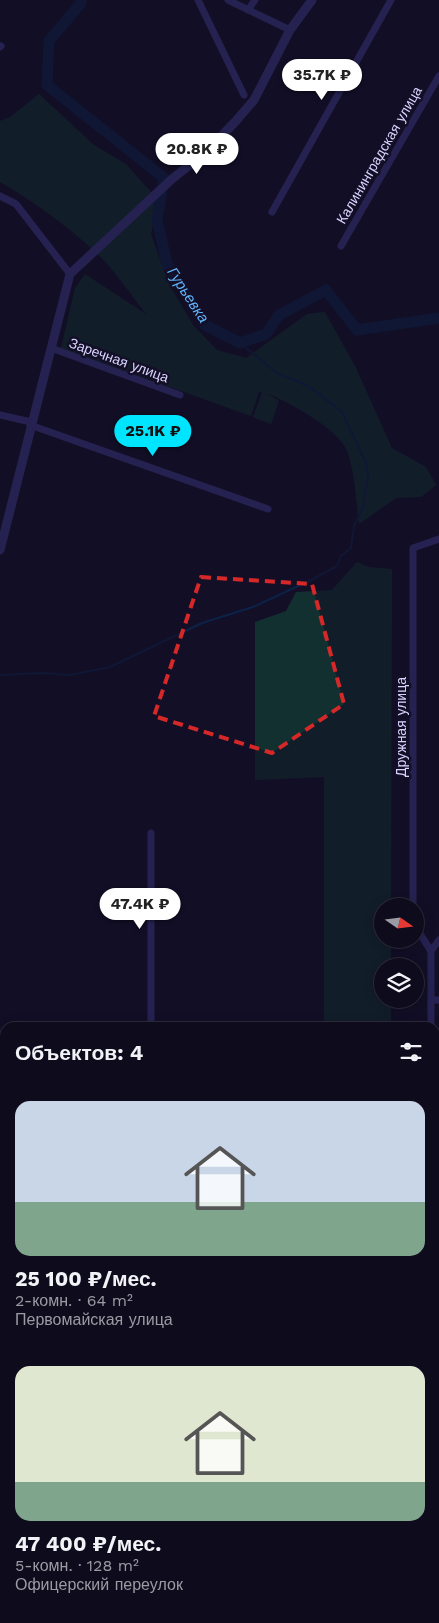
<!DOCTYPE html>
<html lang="ru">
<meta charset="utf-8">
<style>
:root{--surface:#0e0b1c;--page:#1c1929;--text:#f1f3f6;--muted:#9b9ba3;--line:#2e2b3b;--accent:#00e5ff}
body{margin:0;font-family:"Work Sans",sans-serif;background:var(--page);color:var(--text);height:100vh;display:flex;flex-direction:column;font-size:19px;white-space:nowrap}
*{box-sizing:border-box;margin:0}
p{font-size:16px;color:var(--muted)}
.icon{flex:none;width:28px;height:28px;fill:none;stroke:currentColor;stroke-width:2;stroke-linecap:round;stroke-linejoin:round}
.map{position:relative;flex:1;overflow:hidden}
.drawer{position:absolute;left:0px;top:1022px;width:440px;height:601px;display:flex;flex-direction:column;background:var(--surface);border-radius:15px 15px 0 0;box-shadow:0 2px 12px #0003,0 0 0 1px var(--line)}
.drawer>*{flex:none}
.needle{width:32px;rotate:104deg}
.buttons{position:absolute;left:374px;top:898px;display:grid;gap:10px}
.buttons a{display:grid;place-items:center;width:50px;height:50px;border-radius:50%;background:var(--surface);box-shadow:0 2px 12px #0003,0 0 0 1px var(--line);font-size:25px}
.price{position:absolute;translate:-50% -42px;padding:0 11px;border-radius:18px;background:#fff;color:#222;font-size:16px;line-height:32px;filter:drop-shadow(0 1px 2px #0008)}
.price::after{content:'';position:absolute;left:50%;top:30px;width:15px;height:11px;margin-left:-8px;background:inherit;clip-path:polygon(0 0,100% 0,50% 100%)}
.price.current{background:var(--accent);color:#111}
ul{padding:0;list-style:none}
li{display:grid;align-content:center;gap:10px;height:265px;padding:0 15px}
li span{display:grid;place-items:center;height:155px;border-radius:15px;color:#555}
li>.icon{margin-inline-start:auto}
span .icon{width:90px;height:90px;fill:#fffc;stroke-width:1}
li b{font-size:21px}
h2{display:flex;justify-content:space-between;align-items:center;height:60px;padding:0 15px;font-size:21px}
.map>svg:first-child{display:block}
.green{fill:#12302f}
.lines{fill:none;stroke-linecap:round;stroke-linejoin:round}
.stream{stroke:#0c2248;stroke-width:2}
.river{stroke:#0c2248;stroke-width:11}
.minor{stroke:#3d3a85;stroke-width:7}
.tertiary{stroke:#3d3a85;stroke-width:9}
.marked{fill:none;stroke:#d62828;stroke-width:4;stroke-dasharray:10 6;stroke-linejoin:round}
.labels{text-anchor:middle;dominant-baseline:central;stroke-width:5;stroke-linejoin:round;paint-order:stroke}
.street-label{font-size:14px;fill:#d9d4ff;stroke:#130f26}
.water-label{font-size:15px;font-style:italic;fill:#62b6ff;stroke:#130f26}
</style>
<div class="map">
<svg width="439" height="1623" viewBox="0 0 439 1623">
<rect width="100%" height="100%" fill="#130f26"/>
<g class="green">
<path d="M39,94L94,145L126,164L158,200L151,234L169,284L193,325L217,350L246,358L307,314L325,312L356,368L392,448L426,467L436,485L421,497L396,498L359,524C356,502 355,471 347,451C339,429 287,401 266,393L279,401L271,424L253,417L262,392H259L251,416L61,348L75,288L85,274L146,314C134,298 122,282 109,266C82,236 35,202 0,182V121L10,117Z"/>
<path d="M357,562L368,567L392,569L391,906H382V939H391V966H382V999H391V1027H324V777L255,780V622L286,611L296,592L332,590Z"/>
<path d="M439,1187V1278L435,1280V1188Z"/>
<path d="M5,1286V1391H0V1288Z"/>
<path d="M439,1295V1390L435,1391V1297Z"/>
<rect x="0" y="1405" width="5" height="183"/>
<path d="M439,1406V1496L435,1498V1408Z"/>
<path d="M16,1619H36L40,1623H10Z"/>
<rect x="57" y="1619" width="31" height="4"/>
<path d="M307,1619H386L375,1623H306Z"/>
</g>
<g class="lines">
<path class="stream" d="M0,675L42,673L70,675L110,667L202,623L253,607L311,580L337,566L341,556L351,548L354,526L363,508L368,478L366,463L342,412L310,387L277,373L240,343"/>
<path class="river" d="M81,0V3L49,41L47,85L164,178L157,220L167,264L205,325L240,343L266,334L279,315L326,290L357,330L439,318"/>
<g class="minor">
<path d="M198,0L244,95"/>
<path d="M228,0L290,30"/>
<path d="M248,10L255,0"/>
<path d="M0,47L1,46"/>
<path d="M0,196L16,204L70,274"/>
<path d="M272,212L391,0"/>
<path d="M341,246L439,76"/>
<path d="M51,348L180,395"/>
<path d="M0,415L31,422"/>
<path d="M30,425L268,509"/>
<path d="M413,906V548L439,539"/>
<path d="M415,926L431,951V1028"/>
<path d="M431,951L439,940"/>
<path d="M431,1000H439"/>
<path d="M151,1028V833"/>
<path d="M435,1160L439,1158"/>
<path d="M0,1267L5,1266"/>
<path d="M42,1619L46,1623"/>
<path d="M210,1619L211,1623"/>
<path d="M291,1619L292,1623"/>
<path d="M151,1623L152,1619"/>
</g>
<path class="tertiary" d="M0,550L70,274L172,179L206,152L235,122L254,100L290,30L312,0"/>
</g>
<path d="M0 0H439V1623H0ZM201,577L312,584L344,704L272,753L154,716Z" fill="#130f26" fill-opacity=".55" fill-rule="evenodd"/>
<path class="marked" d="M201,577L312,584L344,704L272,753L154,716Z"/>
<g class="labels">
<g class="street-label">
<text transform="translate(379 155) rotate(-60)">Калининградская улица</text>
<text transform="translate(119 360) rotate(20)">Заречная улица</text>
<text transform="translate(401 727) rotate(-90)">Дружная улица</text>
</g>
<g class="water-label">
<text transform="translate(188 295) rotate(57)">Гурьевка</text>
</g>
</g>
</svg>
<div class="buttons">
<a><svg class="needle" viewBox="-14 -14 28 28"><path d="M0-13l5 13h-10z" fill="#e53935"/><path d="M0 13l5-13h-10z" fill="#9b9ba3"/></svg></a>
<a><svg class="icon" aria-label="layers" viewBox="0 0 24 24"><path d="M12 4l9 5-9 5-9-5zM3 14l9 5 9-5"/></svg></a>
</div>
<b class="price" style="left:322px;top:101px">35.7K ₽</b>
<b class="price" style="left:197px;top:175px">20.8K ₽</b>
<b class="price current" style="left:153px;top:457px">25.1K ₽</b>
<b class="price" style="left:140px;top:930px">47.4K ₽</b>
<section class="drawer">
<h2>Объектов: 4<svg class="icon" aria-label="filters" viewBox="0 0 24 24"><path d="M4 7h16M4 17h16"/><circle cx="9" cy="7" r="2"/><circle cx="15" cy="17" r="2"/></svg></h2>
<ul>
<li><span style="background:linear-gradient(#c9d6e8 65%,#7fa58c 0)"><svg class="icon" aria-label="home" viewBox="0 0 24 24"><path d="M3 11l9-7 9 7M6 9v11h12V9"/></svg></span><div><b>25 100 ₽/мес.</b><p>2-комн. · 64 m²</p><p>Первомайская улица</p></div></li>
<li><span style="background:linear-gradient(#dfe7d0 75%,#7fa58c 0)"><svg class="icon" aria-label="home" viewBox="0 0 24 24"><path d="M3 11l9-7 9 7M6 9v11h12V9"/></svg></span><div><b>47 400 ₽/мес.</b><p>5-комн. · 128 m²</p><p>Офицерский переулок</p></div></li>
</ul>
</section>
</div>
